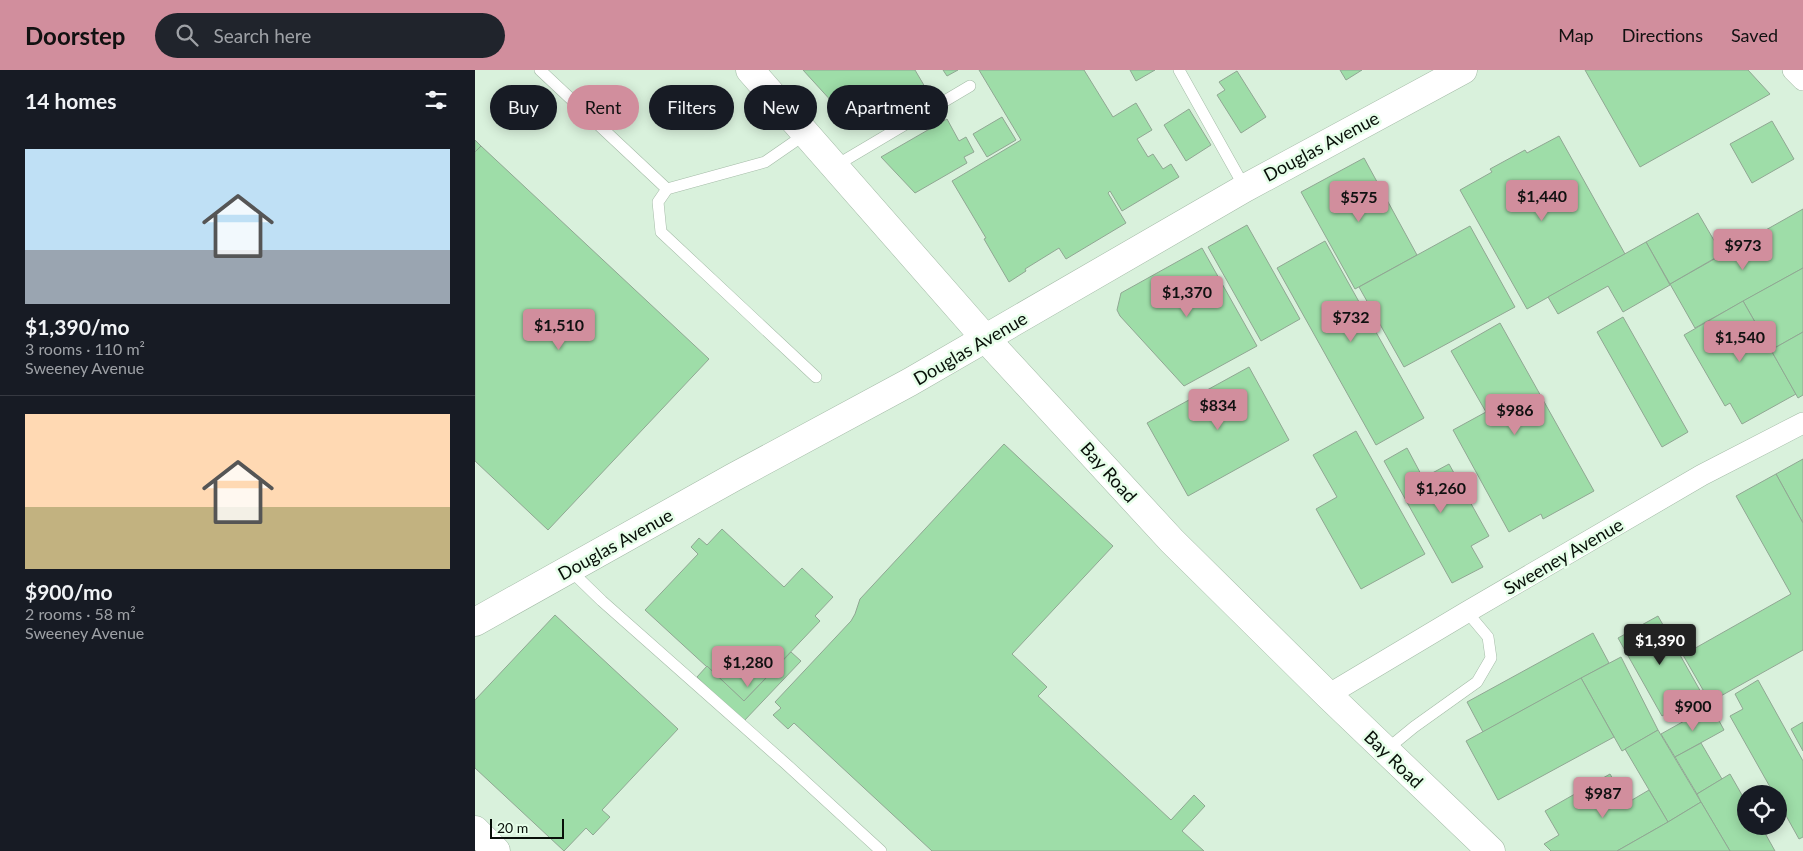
<!DOCTYPE html>
<meta charset="utf-8">
<style>
:root{--surface:#171b24;--page:#20242c;--text:#f1f3f6;--muted:#9ea1a6;--line:#363941;--accent:#d18e9d}
body{margin:0;font-family:Lato,sans-serif;background:var(--page);color:var(--text);height:100vh;display:flex;flex-direction:column;font-size:19px;white-space:nowrap}
*{box-sizing:border-box;margin:0}
p{font-size:16px;color:var(--muted)}
.icon{flex:none;width:28px;height:28px;fill:none;stroke:currentColor;stroke-width:2;stroke-linecap:round;stroke-linejoin:round}
.map{position:relative;flex:1;overflow:hidden}
.panel{display:flex;flex-direction:column;background:var(--surface);width:475px}
.panel>*{flex:none}
.top-card{position:absolute;left:15px;top:15px;width:475px;height:45px;display:flex;gap:10px}
.tools{position:absolute;left:1262px;top:715px;display:grid;gap:10px}
.tools a{display:grid;place-items:center;width:50px;height:50px;border-radius:50%;background:var(--surface);box-shadow:0 2px 12px #0003;font-size:25px}
.scale{position:absolute;left:15px;bottom:12px;width:74px;box-sizing:border-box;padding-left:5px;border:2px solid #081009;border-top:0;font-size:14px;line-height:18px;white-space:nowrap;color:#081009;-webkit-text-stroke:4px #e6fee9;paint-order:stroke}
.price{position:absolute;translate:-50% -42px;padding:0 11px;border-radius:5px;background:var(--accent);color:#111;font-size:16px;line-height:32px;filter:drop-shadow(0 1px 2px #0008)}
.price::after{content:'';position:absolute;left:50%;top:30px;width:15px;height:11px;margin-left:-8px;background:inherit;clip-path:polygon(0 0,100% 0,50% 100%)}
.price.on{background:#222;color:#fff}
ul{padding:0;list-style:none}
li{display:grid;align-content:center;gap:10px;height:265px;padding:0 25px}
li+li{border-top:1px solid var(--line)}
li span{display:grid;place-items:center;height:155px;border-radius:0px;color:#555}
li>.icon{margin-inline-start:auto}
span .icon{width:90px;height:90px;fill:#fffc;stroke-width:1}
li b{font-size:21px}
h2{display:flex;justify-content:space-between;align-items:center;height:60px;padding:0 25px;font-size:21px}
.chip{padding:0 18px;border-radius:22px;background:var(--surface);box-shadow:0 2px 12px #0003;font-size:18px;line-height:45px}
.chip.on{background:var(--accent);color:#111}
header{display:flex;align-items:center;gap:30px;box-sizing:border-box;height:70px;padding:0 25px;background:var(--accent);color:#111}
header strong{font-size:24px}
nav{display:flex;gap:28px;margin-inline-start:auto;font-size:18px}
.search{width:350px;height:45px;background:var(--page);display:flex;align-items:center;gap:12px;box-sizing:border-box;padding:0 18px;border-radius:28px;color:var(--muted);font-size:19px}
main{display:flex;flex:1;min-height:0}
.map>svg:first-child{display:block}
.building{fill:#9edda8;stroke:#90a793}
.lines{fill:none;stroke-linecap:round;stroke-linejoin:round}
.service-casing{stroke:#a4bba7;stroke-width:12}
.minor-casing{stroke:#a4bba7;stroke-width:22}
.tertiary-casing{stroke:#a4bba7;stroke-width:29}
.service{stroke:#fff;stroke-width:11}
.minor{stroke:#fff;stroke-width:21}
.tertiary{stroke:#fff;stroke-width:28}
.labels{text-anchor:middle;dominant-baseline:central;stroke-width:5;stroke-linejoin:round;paint-order:stroke}
.street-label{font-size:18px;fill:#081009;stroke:#e6fee9}
</style>
<header>
<strong>Doorstep</strong>
<div class="search"><svg class="icon" aria-label="search" viewBox="0 0 24 24"><circle cx="10" cy="10" r="6"/><path d="M15 15l6 6"/></svg>Search here</div>
<nav><a>Map</a><a>Directions</a><a>Saved</a></nav>
</header>
<main>
<section class="panel">
<h2>14 homes<svg class="icon" aria-label="filters" viewBox="0 0 24 24"><path d="M4 7h16M4 17h16"/><circle cx="9" cy="7" r="2"/><circle cx="15" cy="17" r="2"/></svg></h2>
<ul>
<li><span style="background:linear-gradient(#bfe0f5 65%,#9aa5b1 0)"><svg class="icon" aria-label="home" viewBox="0 0 24 24"><path d="M3 11l9-7 9 7M6 9v11h12V9"/></svg></span><div><b>$1,390/mo</b><p>3 rooms · 110 m²</p><p>Sweeney Avenue</p></div></li>
<li><span style="background:linear-gradient(#ffd9b3 60%,#c2b280 0)"><svg class="icon" aria-label="home" viewBox="0 0 24 24"><path d="M3 11l9-7 9 7M6 9v11h12V9"/></svg></span><div><b>$900/mo</b><p>2 rooms · 58 m²</p><p>Sweeney Avenue</p></div></li>
</ul>
</section>
<div class="map">
<svg width="1328" height="781" viewBox="0 0 1328 781">
<rect width="100%" height="100%" fill="#d9f1dc"/>
<g class="building">
<path d="M328,0H440L450,17L379,56Z"/>
<path d="M468,0H483L472,6Z"/>
<path d="M504,0H609L638,47L661,33L677,60L662,69L673,87L678,84L688,99L696,94L704,107L647,141L635,121L633,123L651,153L591,189L584,178L550,199L551,201L534,212L509,169L511,168L477,111L546,70Z"/>
<path d="M655,0H680L661,11Z"/>
<path d="M865,0H887L871,10Z"/>
<path d="M1110,0H1273L1295,24L1165,97Z"/>
<path d="M762,1L791,47L766,63L742,25L750,20L744,12Z"/>
<path d="M714,39L736,75L711,91L689,55Z"/>
<path d="M527,47L541,70L512,87L498,64Z"/>
<path d="M472,49L484,71L491,67L499,82L489,87L492,93L440,123L406,87Z"/>
<path d="M1297,51L1319,89L1277,113L1255,74Z"/>
<path d="M1084,66L1150,184L1052,239L985,120L1017,102L1015,99L1050,80L1052,83Z"/>
<path d="M0,70L6,76L0,82Z"/>
<path d="M6,76L234,289L73,460L0,391V82Z"/>
<path d="M889,88L942,185L880,219L826,122Z"/>
<path d="M1328,139V198L1220,258L1195,214Z"/>
<path d="M1223,143L1247,184L1195,214L1171,172Z"/>
<path d="M772,155L825,249L786,271L733,177Z"/>
<path d="M995,156L1040,237L929,297L884,217Z"/>
<path d="M850,171L949,348L901,375L802,198Z"/>
<path d="M1171,172L1195,215L1148,242L1133,216L1083,244L1073,227Z"/>
<path d="M727,178L782,276L709,316L645,246L642,240L646,223Z"/>
<path d="M1328,198V262L1296,280L1268,231Z"/>
<path d="M1268,231L1321,324L1267,354L1255,333L1250,336L1209,265Z"/>
<path d="M1148,247L1213,362L1187,377L1122,262Z"/>
<path d="M1025,253L1119,421L1068,449L1066,444L1034,462L978,360L1011,342L976,281Z"/>
<path d="M1328,262V325L1323,328L1296,280Z"/>
<path d="M774,297L814,370L713,426L672,353Z"/>
<path d="M881,361L950,484L886,519L841,439L862,427L838,385Z"/>
<path d="M529,374L638,476L537,584L572,617L563,626L696,750L719,725L730,736L707,761L729,781H457L319,653L313,659L298,645L306,638L300,632L376,551L380,544L385,529Z"/>
<path d="M932,378L948,408L974,394L1014,466L996,476L1008,497L977,513L909,391Z"/>
<path d="M1328,389V453L1301,404Z"/>
<path d="M1301,404L1328,453V580L1235,632L1208,585L1316,524L1261,426Z"/>
<path d="M247,459L309,517L327,498L358,527L340,546L345,551L269,631L170,540L223,484L216,477L224,468L232,475Z"/>
<path d="M80,545L203,659L127,740L135,747L118,765L111,758L89,781L0,698V630Z"/>
<path d="M1183,546L1227,624L1187,646L1143,568Z"/>
<path d="M1118,563L1134,593L1008,662L992,632Z"/>
<path d="M316,582L326,591L268,652L222,607L232,596L269,631Z"/>
<path d="M1146,587L1183,660L1147,681L1106,608Z"/>
<path d="M1106,608L1139,667L1023,730L991,671Z"/>
<path d="M1283,610L1328,691V767L1324,769L1304,733V724H1299L1255,646L1268,639L1260,624Z"/>
<path d="M1236,636L1249,660L1200,687L1186,664Z"/>
<path d="M1328,652V681L1316,659Z"/>
<path d="M1183,660L1226,732L1193,752L1150,679Z"/>
<path d="M1226,673L1247,709L1222,724L1200,687Z"/>
<path d="M1135,704L1152,733L1174,720L1193,752L1142,781H1076L1069,774L1084,765L1070,741Z"/>
<path d="M1255,704L1271,732V756H1286L1300,781H1255L1226,732L1222,724Z"/>
<path d="M1226,732L1255,781H1142L1193,752Z"/>
</g>
<g class="lines">
<g class="service-casing">
<g id="service">
<path d="M65,0L192,119"/>
<path d="M704,0L770,118"/>
<path d="M332,63L290,92L192,119L183,132L186,162L341,307"/>
<path d="M360,96L495,16"/>
<path d="M95,500L127,531L310,693L406,781"/>
<path d="M911,680L939,657L1002,612L1016,588L1013,567L992,542"/>
</g>
</g>
<g class="minor-casing">
<g id="minor">
<path d="M1318,0L1328,10"/>
<path d="M853,625L992,542L1227,405L1328,353"/>
</g>
</g>
<g class="tertiary-casing">
<g id="tertiary">
<path d="M275,0L510,268L697,471L853,625L1016,781"/>
<path d="M0,552L259,407L435,312L770,118L988,0"/>
<path d="M0,760L21,781"/>
</g>
</g>
<use href="#service" class="service"/>
<use href="#minor" class="minor"/>
<use href="#tertiary" class="tertiary"/>
</g>
<g class="labels">
<g class="street-label">
<text transform="translate(846 76) rotate(-28)">Douglas Avenue</text>
<text transform="translate(495 278) rotate(-30)">Douglas Avenue</text>
<text transform="translate(634 402) rotate(48)">Bay Road</text>
<text transform="translate(140 474) rotate(-29)">Douglas Avenue</text>
<text transform="translate(1088 486) rotate(-30)">Sweeney Avenue</text>
<text transform="translate(919 689) rotate(44)">Bay Road</text>
</g>
</g>
</svg>
<div class="tools">
<a><svg class="icon" aria-label="locate" viewBox="0 0 24 24"><circle cx="12" cy="12" r="6"/><path d="M12 2v4M12 18v4M2 12h4M18 12h4"/></svg></a>
</div>
<div class="scale">20 m</div>
<b class="price" style="left:1067px;top:152px">$1,440</b>
<b class="price" style="left:884px;top:153px">$575</b>
<b class="price" style="left:1268px;top:201px">$973</b>
<b class="price" style="left:712px;top:248px">$1,370</b>
<b class="price" style="left:876px;top:273px">$732</b>
<b class="price" style="left:84px;top:281px">$1,510</b>
<b class="price" style="left:1265px;top:293px">$1,540</b>
<b class="price" style="left:743px;top:361px">$834</b>
<b class="price" style="left:1040px;top:366px">$986</b>
<b class="price" style="left:966px;top:444px">$1,260</b>
<b class="price on" style="left:1185px;top:596px">$1,390</b>
<b class="price" style="left:273px;top:618px">$1,280</b>
<b class="price" style="left:1218px;top:662px">$900</b>
<b class="price" style="left:1128px;top:749px">$987</b>
<div class="top-card">
<a class="chip">Buy</a>
<a class="chip on">Rent</a>
<a class="chip">Filters</a>
<a class="chip">New</a>
<a class="chip">Apartment</a>
</div>
</div>
</main>
